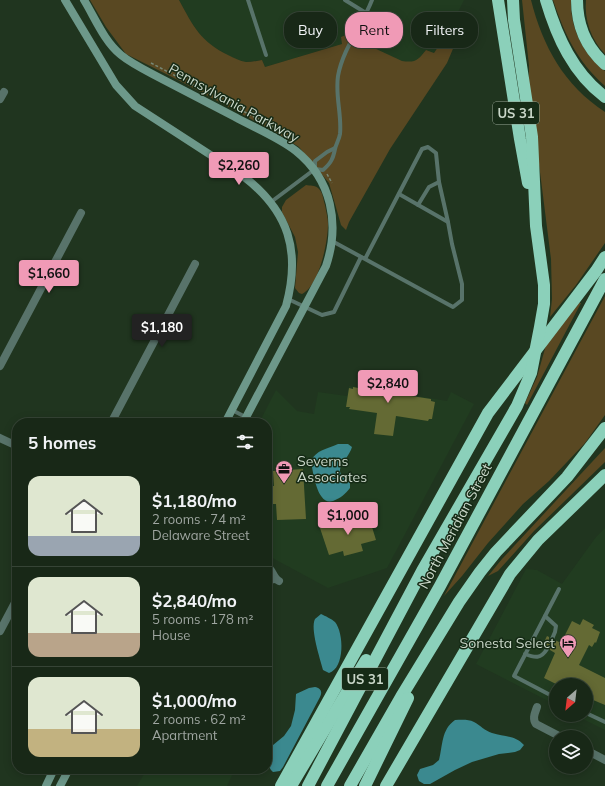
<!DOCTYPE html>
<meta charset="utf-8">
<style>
:root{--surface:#182817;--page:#213020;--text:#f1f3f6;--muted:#9fa6a1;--line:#364436;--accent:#f09ab6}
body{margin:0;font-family:Mulish,sans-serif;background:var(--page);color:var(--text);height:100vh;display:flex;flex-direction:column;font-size:15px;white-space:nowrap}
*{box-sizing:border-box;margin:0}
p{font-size:13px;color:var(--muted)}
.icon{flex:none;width:22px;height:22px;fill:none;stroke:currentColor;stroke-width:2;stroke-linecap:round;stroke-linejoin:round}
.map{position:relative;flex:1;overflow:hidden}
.panel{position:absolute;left:12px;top:418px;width:260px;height:356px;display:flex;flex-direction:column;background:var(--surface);border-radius:16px;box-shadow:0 2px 10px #0003,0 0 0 1px var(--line)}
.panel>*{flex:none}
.banner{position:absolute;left:284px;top:12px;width:261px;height:36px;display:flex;gap:8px}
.needle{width:26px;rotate:208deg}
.controls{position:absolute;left:549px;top:678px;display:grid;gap:8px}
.controls a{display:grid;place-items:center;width:44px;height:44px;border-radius:50%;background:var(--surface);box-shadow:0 2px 10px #0003,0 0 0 1px var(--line);font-size:20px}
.price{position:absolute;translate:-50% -34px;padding:0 9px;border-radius:4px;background:var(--accent);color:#111;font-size:13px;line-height:26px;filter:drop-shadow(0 1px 2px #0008)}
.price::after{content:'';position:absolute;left:50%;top:24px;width:12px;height:9px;margin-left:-6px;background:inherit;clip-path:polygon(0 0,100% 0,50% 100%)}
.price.active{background:#222;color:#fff}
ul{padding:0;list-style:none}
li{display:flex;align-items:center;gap:12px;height:100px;padding:0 16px}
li+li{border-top:1px solid var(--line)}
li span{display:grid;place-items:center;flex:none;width:112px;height:80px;border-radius:12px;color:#555}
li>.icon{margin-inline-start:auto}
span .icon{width:48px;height:48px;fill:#fffc;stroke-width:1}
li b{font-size:17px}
h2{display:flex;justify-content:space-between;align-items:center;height:48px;padding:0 16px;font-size:17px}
.pill{padding:0 14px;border-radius:16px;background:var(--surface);box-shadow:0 2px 10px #0003,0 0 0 1px var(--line);font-size:14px;line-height:36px}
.pill.active{background:var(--accent);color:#111}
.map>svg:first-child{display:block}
.built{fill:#213c20}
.green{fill:#594822}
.water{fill:#3b898f}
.building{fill:#646a34}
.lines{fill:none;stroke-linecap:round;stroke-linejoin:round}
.path{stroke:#778876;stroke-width:1.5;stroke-dasharray:3 2;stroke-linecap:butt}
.lane{stroke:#58736a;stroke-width:4}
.street{stroke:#58736a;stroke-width:8}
.secondary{stroke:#6d988a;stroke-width:8}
.highway{stroke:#8bd0ba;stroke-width:12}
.labels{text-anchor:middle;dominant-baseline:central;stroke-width:3;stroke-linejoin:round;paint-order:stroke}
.shield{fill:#162b16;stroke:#94a393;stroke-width:1}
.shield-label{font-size:13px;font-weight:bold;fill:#cad7c9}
.street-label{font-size:14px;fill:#cad7c9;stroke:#162b16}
.poi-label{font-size:14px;fill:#cad7c9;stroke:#162b16;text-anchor:start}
</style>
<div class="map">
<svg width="605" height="786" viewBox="0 0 605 786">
<rect width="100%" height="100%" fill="#20351f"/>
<g class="built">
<path d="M179,0H464L452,24L434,53L426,50L419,59L412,63L402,61L342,44L265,67L262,60L245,62L235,59L217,49L205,41L191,22Z"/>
<path d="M368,372L396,375L394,392L447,401L451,392L474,404L387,568L328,588L267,555V423H259L276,390L297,411L314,414L318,392L347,396L349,386L366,388Z"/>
<path d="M605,528V730L575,715H586V685H556V705L476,664L526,569L537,570L562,584L596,537Z"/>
<path d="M147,769H235L227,786H137Z"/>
</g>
<g class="green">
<path d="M90,0H179C193,26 201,42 228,55C234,58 240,61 246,62C251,62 257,61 262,60L265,67L342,44L341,37L346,35L402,61C416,63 418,60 426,50L434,53L444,38L455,44L447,63L390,149L349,222L346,230L341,225L329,183L299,147L277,133L178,80L126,54L106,27Z"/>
<path d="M522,0H531C543,47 564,85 605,112V243L576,285L550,317L552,299L551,259L529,85V66Z"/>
<path d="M553,0H571C570,28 583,54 605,71V86C577,61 565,35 553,0Z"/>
<path d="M586,0H605V54C591,40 584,19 586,0Z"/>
<path d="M306,185C310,186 315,185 318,188C323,192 323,199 325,205C326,211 328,218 328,224C328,242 319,286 302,294L299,293L295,288L298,252L295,237L282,212V207L286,200Z"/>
<path d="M605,296V415L585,443L549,481L523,504L488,543L462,576L444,596Z"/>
<path d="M579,303H581L527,405L525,403L537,377L546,345Z"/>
<path d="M605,448V462L534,531L498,571L488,576L502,559Z"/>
</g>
<g class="water">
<path d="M338,444H348L352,447C347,463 329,469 350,483V488C345,494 341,498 333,501C317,506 313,472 311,461C316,450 327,449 338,444Z"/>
<path d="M321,614C325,616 332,619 335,622C344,633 345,668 329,673L323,670C320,658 310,629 315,619Z"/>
<path d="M315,687C320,688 323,691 320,697L283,767L280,771L273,772C267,767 267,758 267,750L284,736L291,726L295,710L296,694L309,688Z"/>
<path d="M455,720C461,720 468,719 474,722C480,725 485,731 492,733C504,737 515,735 524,745L520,750L515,752L499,754L472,762L455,770L430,784H424L419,781L417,775L420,769L433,765L439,760C443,745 441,730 455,720Z"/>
</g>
<g class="building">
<path d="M370,374L394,377L392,393L431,399V401L435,402L432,419H429L428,421L396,416L393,436L374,434L377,413L349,409L350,407H346L349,388L353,389V387L368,390Z"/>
<path d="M303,469L306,519L277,520L276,504H270L269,486H274L273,471Z"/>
<path d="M368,514L376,540L361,544L363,551L344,556L343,551L329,555L320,528Z"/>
<path d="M583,619L594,625L592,628L600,632L596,643L595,642L592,647L589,645L579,665L605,678V705L586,697V685H568L560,681L558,685L544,678L555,653L550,650L549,646L544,647L542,646L547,636L549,637V640L550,642H553L555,640L561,643L572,621L580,625Z"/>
</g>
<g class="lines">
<g class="path">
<path d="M151,63L279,130"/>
<path d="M327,174L332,183"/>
</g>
<g class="lane">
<path d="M248,0L266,55"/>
<path d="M345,0L366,13"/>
<path d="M315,169V161L327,152L335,148"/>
<path d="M399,194L448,222"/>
<path d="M271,202L315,169L323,170C331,163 333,159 335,149C336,144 339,140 340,134C342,115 335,96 338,76C343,48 362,26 372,0"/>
<path d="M418,205L429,187L439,182"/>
<path d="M332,241L453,307L462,300V284L452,244L448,222L439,182L436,153L428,147L422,149L365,259"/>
<path d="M288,299L322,315L334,312L361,257"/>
<path d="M232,410L257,423"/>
<path d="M267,428L269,429"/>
<path d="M545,616L556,626L555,632L552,639"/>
<path d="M525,654C535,658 541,659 547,649"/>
<path d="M556,698L514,676L559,589"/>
<path d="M586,713L605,722"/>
</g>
<g class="street">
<path d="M0,99L4,92"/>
<path d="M0,366L81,213"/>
<path d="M111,423L195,264"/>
<path d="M0,438L17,446"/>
<path d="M267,566C273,570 273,578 279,581"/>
<path d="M267,580L275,579"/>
<path d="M0,631L17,599"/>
<path d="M537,707C535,713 532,718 536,724L561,737"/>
<path d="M586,750L605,760"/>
</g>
<g class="secondary">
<path d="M65,0L116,85L135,106L243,176C289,211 301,251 286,306L225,423"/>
<path d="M84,0C95,18 104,41 121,55C132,64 147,71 160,78C185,91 210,104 235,117C255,128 278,137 296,151C332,180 340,224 326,266L243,423"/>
<path d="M46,786L54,769"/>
<path d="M60,786L69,769"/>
</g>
<g class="highway">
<path d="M498,0L520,139L528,183"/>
<path d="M546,0C557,37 573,73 605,97"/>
<path d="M577,0C577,25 586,47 605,64"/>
<path d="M281,786L488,413L596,271L605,257"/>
<path d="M291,786L366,660"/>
<path d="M308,786L422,571L517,406L531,373L540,327L544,304V285L536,226L532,137L514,20L513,0"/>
<path d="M327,786L440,586L605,279"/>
<path d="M350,786L401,697L459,602L480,572L496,552L567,477L605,428"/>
<path d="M365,786L408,698"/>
<path d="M386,786L510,574L538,540L605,475"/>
</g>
</g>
<defs>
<g id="office-pin" transform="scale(0.9)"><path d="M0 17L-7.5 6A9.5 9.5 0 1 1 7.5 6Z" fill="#f09ab6" stroke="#162b16"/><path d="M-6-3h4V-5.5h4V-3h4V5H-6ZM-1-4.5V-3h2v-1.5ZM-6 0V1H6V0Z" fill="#111"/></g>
<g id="hotel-pin" transform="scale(0.9)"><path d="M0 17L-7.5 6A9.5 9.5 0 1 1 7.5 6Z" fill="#f09ab6" stroke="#162b16"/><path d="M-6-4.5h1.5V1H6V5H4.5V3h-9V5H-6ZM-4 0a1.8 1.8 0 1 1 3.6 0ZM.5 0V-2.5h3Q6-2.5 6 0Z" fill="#111"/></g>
</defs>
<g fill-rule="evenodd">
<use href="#office-pin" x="284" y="469"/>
<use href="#hotel-pin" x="568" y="643"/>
</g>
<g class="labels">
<g class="shield">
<rect x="493" y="102" width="46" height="22" rx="3"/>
<rect x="342" y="668" width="46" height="22" rx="3"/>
</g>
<g class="shield-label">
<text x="516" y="113">US 31</text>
<text x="365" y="679">US 31</text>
</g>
<g class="street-label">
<text transform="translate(234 103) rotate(29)">Pennsylvania Parkway</text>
<text transform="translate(455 526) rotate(-62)">North Meridian Street</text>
</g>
<g class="poi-label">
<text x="297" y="461">Severns<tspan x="297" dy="16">Associates</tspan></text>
<text x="555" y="643" text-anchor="end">Sonesta Select</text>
</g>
</g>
</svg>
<div class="controls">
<a><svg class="needle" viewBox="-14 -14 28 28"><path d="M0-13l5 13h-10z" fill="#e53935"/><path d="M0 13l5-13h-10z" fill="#9fa6a1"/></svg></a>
<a><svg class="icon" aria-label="layers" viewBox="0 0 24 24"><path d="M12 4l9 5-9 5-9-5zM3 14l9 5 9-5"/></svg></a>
</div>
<b class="price" style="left:239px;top:186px">$2,260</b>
<b class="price" style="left:49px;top:294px">$1,660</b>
<b class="price active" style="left:162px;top:348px">$1,180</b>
<b class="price" style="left:388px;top:404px">$2,840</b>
<b class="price" style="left:348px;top:536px">$1,000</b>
<div class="banner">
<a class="pill">Buy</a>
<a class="pill active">Rent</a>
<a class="pill">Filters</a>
</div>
<section class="panel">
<h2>5 homes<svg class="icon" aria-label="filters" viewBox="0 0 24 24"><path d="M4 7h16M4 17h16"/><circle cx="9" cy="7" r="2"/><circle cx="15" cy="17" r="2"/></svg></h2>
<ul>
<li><span style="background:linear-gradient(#dfe7d0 75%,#9aa5b1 0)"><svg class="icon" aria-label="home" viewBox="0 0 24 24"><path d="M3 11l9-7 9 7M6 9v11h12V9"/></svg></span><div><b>$1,180/mo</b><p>2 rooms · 74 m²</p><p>Delaware Street</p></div></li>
<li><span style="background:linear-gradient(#dfe7d0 70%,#b9a48a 0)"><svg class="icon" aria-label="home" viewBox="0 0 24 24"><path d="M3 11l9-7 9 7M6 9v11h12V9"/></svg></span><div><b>$2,840/mo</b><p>5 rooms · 178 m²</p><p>House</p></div></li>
<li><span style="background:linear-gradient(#dfe7d0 65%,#c2b280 0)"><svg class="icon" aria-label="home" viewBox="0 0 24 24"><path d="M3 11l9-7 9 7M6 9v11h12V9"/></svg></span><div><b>$1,000/mo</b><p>2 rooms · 62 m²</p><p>Apartment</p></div></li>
</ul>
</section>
</div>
